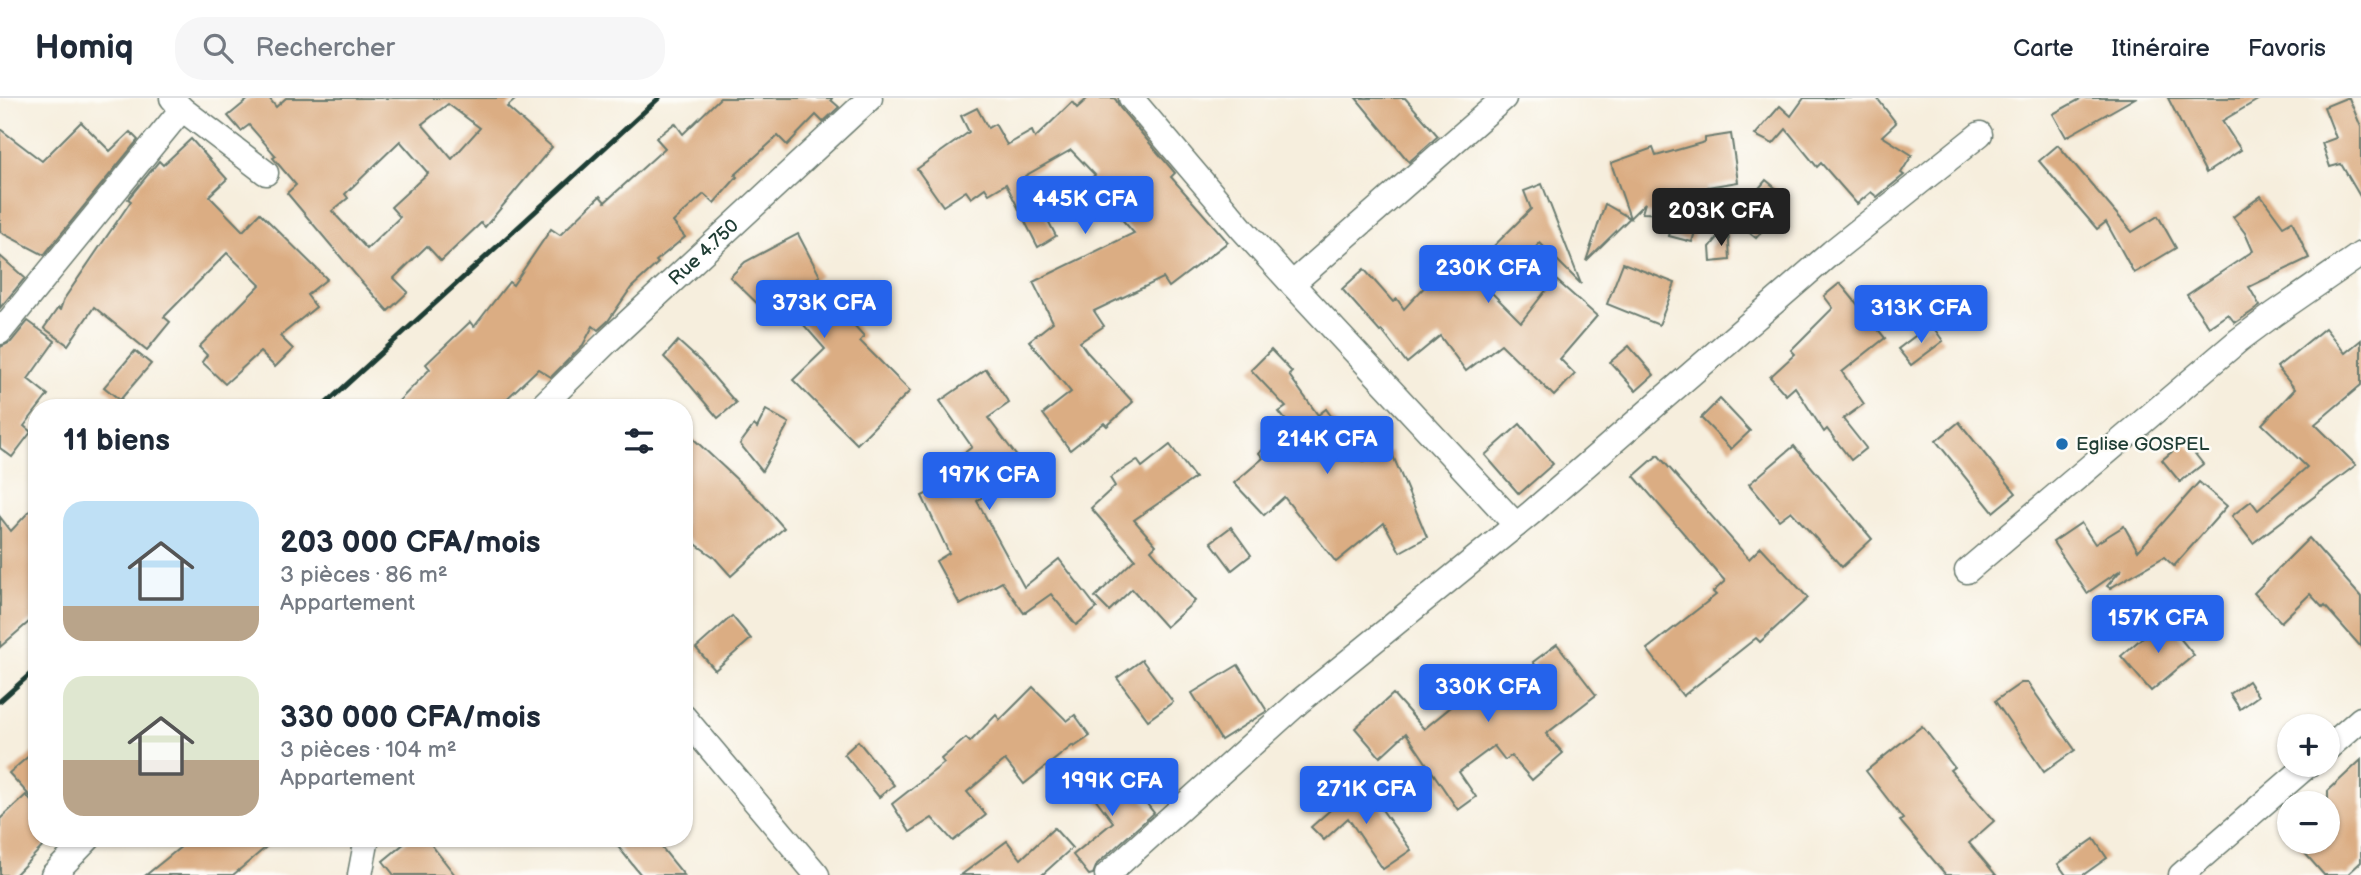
<!DOCTYPE html>
<html lang="fr">
<meta charset="utf-8">
<style>
:root{--surface:#fff;--page:#f6f6f7;--text:#1f2937;--muted:#747a83;--line:#e0e1e3;--accent:#2563eb}
body{margin:0;font-family:"Balsamiq Sans",sans-serif;background:var(--page);color:var(--text);height:100vh;display:flex;flex-direction:column;font-size:26px;white-space:nowrap}
*{box-sizing:border-box;margin:0}
p{font-size:23px;color:var(--muted)}
.icon{flex:none;width:38px;height:38px;fill:none;stroke:currentColor;stroke-width:2;stroke-linecap:round;stroke-linejoin:round}
.map{position:relative;flex:1;overflow:hidden}
.side{position:absolute;left:28px;top:301px;width:665px;height:448px;display:flex;flex-direction:column;background:var(--surface);border-radius:28px;box-shadow:0 2px 5px #0004}
.side>*{flex:none}
.fabs{position:absolute;left:2277px;top:616px;display:grid;gap:14px}
.fabs a{display:grid;place-items:center;width:63px;height:63px;border-radius:50%;background:var(--surface);box-shadow:0 2px 5px #0004;font-size:35px}
.price{position:absolute;translate:-50% -60px;padding:0 16px;border-radius:7px;background:var(--accent);color:#fff;font-size:23px;line-height:46px;filter:drop-shadow(0 2px 4px #0008)}
.price::after{content:'';position:absolute;left:50%;top:42px;width:21px;height:16px;margin-left:-10px;background:inherit;clip-path:polygon(0 0,100% 0,50% 100%)}
.price.active{background:#222;color:#fff}
ul{padding:0;list-style:none}
li{display:flex;align-items:center;gap:21px;height:175px;padding:0 35px}
li span{display:grid;place-items:center;flex:none;width:196px;height:140px;border-radius:21px;color:#555}
li>.icon{margin-inline-start:auto}
span .icon{width:84px;height:84px;fill:#fffc;stroke-width:1}
li b{font-size:30px}
h2{display:flex;justify-content:space-between;align-items:center;height:84px;padding:0 35px;font-size:30px}
header{display:flex;align-items:center;gap:42px;box-sizing:border-box;height:98px;padding:0 35px;background:var(--surface);border-bottom:2px solid var(--line)}
header strong{font-size:33px}
nav{display:flex;gap:38px;margin-inline-start:auto;font-size:24px}
.search{width:490px;height:63px;background:var(--page);display:flex;align-items:center;gap:18px;box-sizing:border-box;padding:0 24px;border-radius:28px;color:var(--muted);font-size:26px}
.map>svg:first-child{display:block}
.building{fill:#dbad83;fill-rule:evenodd}
.lines{fill:none;stroke-linecap:round;stroke-linejoin:round}
.street-casing{stroke:#6a7b6f;stroke-width:27}
.street{stroke:#fff;stroke-width:24}
.rail{stroke:#1f3d34;stroke-width:5}
.poi-dot{fill:#1f6fb2;stroke:#fdfcf7;stroke-width:2.5}
.labels{text-anchor:middle;dominant-baseline:central;stroke-width:5;stroke-linejoin:round;paint-order:stroke}
.street-label{font-size:19px;fill:#1f3d34;stroke:#fdfcf7}
.poi-label{font-size:19px;fill:#1f3d34;stroke:#fdfcf7;text-anchor:start}
</style>
<header>
<strong>Homiq</strong>
<div class="search"><svg class="icon" aria-label="search" viewBox="0 0 24 24"><circle cx="10" cy="10" r="6"/><path d="M15 15l6 6"/></svg>Rechercher</div>
<nav><a>Carte</a><a>Itinéraire</a><a>Favoris</a></nav>
</header>
<div class="map">
<svg width="2361" height="777" viewBox="0 0 2361 777">
<rect width="100%" height="100%" fill="#fdfcf7"/>
<filter id="ink" filterUnits="userSpaceOnUse"><feTurbulence type="fractalNoise" baseFrequency=".0143" numOctaves="2"/><feDisplacementMap in="SourceGraphic" scale="14" xChannelSelector="R" yChannelSelector="G"/><feConvolveMatrix kernelMatrix="1 2 1 2 8 2 1 2 1" color-interpolation-filters="sRGB"/></filter>
<filter id="wash" filterUnits="userSpaceOnUse"><feTurbulence type="fractalNoise" baseFrequency=".00686" numOctaves="4" result="noise"/><feDisplacementMap in="SourceGraphic" scale="28" xChannelSelector="R" yChannelSelector="G"/><feGaussianBlur stdDeviation="1.57" result="paint"/><feColorMatrix in="noise" values="0 0 0 0 0 0 0 0 0 0 0 0 0 0 0 0 0 1.4 0 .05"/><feComposite in="paint" operator="in"/></filter>
<g filter="url(#wash)">
<rect width="100%" height="100%" fill="#f6eedd"/>
<g id="blocks">
<g class="building">
<path d="M250,0H269L276,9L286,0H517L507,9L552,49L485,129L481,125L441,163L427,148L394,180L408,194L388,213L360,182L287,95L296,87L273,60L276,58L249,27L241,33L228,18ZM448,6L480,30L452,61L422,26ZM400,43L428,75L391,109L400,119L367,151L332,113L348,100L345,96Z"/>
<path d="M720,0H832L831,2L839,9L823,24L816,17L787,47L778,38L735,77L737,79L714,105L704,96L673,124L685,139L656,163L658,165L631,190L608,223L598,232L593,228L583,247L551,279L538,271L497,310H392L430,271L426,266L470,224L474,229L509,184L513,187L551,131L560,137L600,98L605,104L665,50L656,40L675,25L683,36Z"/>
<path d="M1088,0H1114L1116,2L1120,10L1175,75L1171,79L1228,144L1169,189L1163,180L1094,213L1104,228L1080,244L1087,254L1133,304L1107,328L1104,325L1070,352L1043,316L1071,294L1029,243L1053,224L1033,184L1134,135L1088,83L1095,77L1071,52L1025,78L1056,138L1038,149L1006,86L989,96L985,90L971,100L966,93L943,108L917,71L969,34L961,18L977,10L988,30L995,26L1007,47L1032,33L1035,40L1072,4L1077,10Z"/>
<path d="M1356,0H1405L1438,38L1409,64Z"/>
<path d="M1804,0H1877L1896,25L1882,38L1912,57L1901,75L1904,77L1877,99L1871,94L1857,106L1821,65L1817,69L1786,31L1773,46L1755,37L1780,8L1791,18Z"/>
<path d="M2082,0H2135L2066,39L2053,16Z"/>
<path d="M2168,0H2261L2222,23L2241,52L2206,75Z"/>
<path d="M2346,0H2349L2361,29V100L2341,66L2330,69L2322,45L2336,40L2324,9Z"/>
<path d="M81,24L110,53L130,34L138,42L44,157L0,134V31L42,63Z"/>
<path d="M1731,36L1738,84L1708,89L1692,144L1669,138L1675,116L1642,115L1645,105L1586,163L1605,106L1630,120L1611,65L1653,50L1656,58L1705,44V40Z"/>
<path d="M191,41L227,81L209,98L243,133L260,115L327,181L307,197L316,209L280,238L293,251L275,269L260,254L225,286L202,264L207,257L199,249L260,187L227,155L164,219L170,224L147,252L94,209L68,247L44,230L58,210L60,212L64,201L131,103L128,101L159,63L163,67Z"/>
<path d="M2058,47L2132,134L2158,118L2176,150L2134,175L2106,124L2097,131L2039,63Z"/>
<path d="M1766,82L1789,101L1756,140L1733,121Z"/>
<path d="M1542,86L1581,186L1540,145L1491,194L1521,224L1555,181L1597,218L1560,261L1575,276L1554,298L1501,246L1466,273L1440,238L1407,265L1382,233L1380,234L1342,191L1364,171L1393,204L1397,201L1404,211L1458,153L1476,166L1531,111L1524,93Z"/>
<path d="M2261,98L2283,128L2292,123L2309,160L2249,189L2260,208L2250,215L2235,225L2228,216L2209,229L2187,197L2253,153L2245,135L2233,119Z"/>
<path d="M1728,127L1730,162L1711,164L1710,149Z"/>
<path d="M798,136L820,178L813,182L864,238L860,243L910,293L857,346L793,282L825,251L782,202L769,217L730,179L745,164Z"/>
<path d="M0,158L25,180L0,210Z"/>
<path d="M1623,165L1675,185L1659,227L1607,206Z"/>
<path d="M1840,185L1885,240L1842,274L1864,306L1843,321L1866,350L1851,362L1827,331L1824,334L1795,289L1786,297L1770,279L1795,256L1791,252L1833,210L1824,198Z"/>
<path d="M28,223L55,243L28,281L48,297L24,328L31,334L12,359L0,350V249L11,244Z"/>
<path d="M1931,226L1943,243L1911,267L1898,251Z"/>
<path d="M2325,230L2345,255L2361,242V287L2315,326L2356,367L2253,445L2232,418L2251,403L2258,412L2307,369L2262,326L2295,291L2277,269Z"/>
<path d="M678,243L700,263L736,305L718,320L679,274L664,259Z"/>
<path d="M1629,248L1654,277L1636,293L1610,264Z"/>
<path d="M1271,252L1292,274L1289,277L1318,317L1326,311L1364,364L1391,353L1427,439L1400,454L1384,425L1336,464L1284,399L1264,417L1234,385L1263,360L1259,355L1292,330L1279,314L1286,309L1251,272Z"/>
<path d="M135,253L151,266L120,302L104,289Z"/>
<path d="M986,271L1009,305L988,320L1024,368L977,403L1024,489L1059,461L1097,510L1076,527L1051,496L1024,515L1002,484L960,507L936,463L949,455L922,398L966,377L955,362L972,349L940,303Z"/>
<path d="M1720,301L1750,333L1731,351L1701,320Z"/>
<path d="M766,312L789,325L762,373L740,346L754,327L757,330Z"/>
<path d="M1959,324L2016,395L1993,414L1936,343Z"/>
<path d="M1520,326L1553,366L1519,396L1485,357Z"/>
<path d="M684,332L761,404L784,430L731,478L714,459L684,438Z"/>
<path d="M2185,343L2203,366L2180,384L2162,362Z"/>
<path d="M1170,347L1195,380L1134,422L1156,447L1151,452L1195,503L1166,529L1132,491L1109,513L1095,499L1135,461L1091,410L1115,388L1110,380L1137,362L1142,369Z"/>
<path d="M1794,348L1872,441L1842,469L1791,413L1779,422L1749,386Z"/>
<path d="M1658,357L1749,461L1761,449L1808,500L1760,544L1756,540L1683,598L1647,551L1716,497L1713,494L1725,483L1634,378Z"/>
<path d="M2199,384L2227,408L2174,468L2164,459L2110,490L2107,488L2122,471L2087,495L2053,444L2081,425L2095,446L2124,428L2138,453Z"/>
<path d="M37,405V517L0,549V419L11,433Z"/>
<path d="M1231,429L1251,457L1232,472L1211,444Z"/>
<path d="M2309,440L2361,499V549L2325,508L2323,510L2310,496L2281,524L2254,495Z"/>
<path d="M732,518L751,541L715,572L696,550Z"/>
<path d="M2164,521L2194,557L2151,593L2121,558Z"/>
<path d="M1557,546L1596,597L1546,636L1563,655L1532,682L1511,658L1505,662L1494,648L1459,674L1476,699L1458,712L1406,635L1380,659L1355,630L1393,596L1424,631L1484,582L1496,598L1537,569L1533,564Z"/>
<path d="M1142,562L1173,604L1148,622L1117,580Z"/>
<path d="M1238,567L1267,613L1221,642L1192,595Z"/>
<path d="M2248,583L2258,598L2240,611L2230,596Z"/>
<path d="M2021,585H2028L2075,652L2044,674L1995,603Z"/>
<path d="M1033,589L1067,623L1075,617L1090,638L1074,649L1073,647L1024,686L1005,662L967,694L986,717L953,743L932,720L910,734L892,706L944,665L941,661L966,640L970,644L996,617L1000,622Z"/>
<path d="M1922,628L1954,669L1950,672L1994,723L1969,745L1996,777H1946L1900,723L1903,721L1866,673Z"/>
<path d="M858,643L894,687L879,699L844,656Z"/>
<path d="M37,651V706L9,675Z"/>
<path d="M2361,662V764L2347,777H2324L2295,744H2328V693Z"/>
<path d="M1106,667L1132,702L1139,696L1154,715L1097,766L1093,776L1089,777L1073,757L1113,724L1083,684Z"/>
<path d="M1362,684L1411,752L1383,771L1348,720L1324,742L1311,729Z"/>
<path d="M26,697L37,710V740H51L15,777H0V721Z"/>
<path d="M1054,730L1072,750L1042,777H961L1007,743L1021,761Z"/>
<path d="M192,740H277L233,777H146Z"/>
<path d="M411,740H426L455,777H394L383,763Z"/>
<path d="M611,740H654L684,777H641Z"/>
<path d="M2094,741L2107,760L2083,777H2066L2058,766Z"/>
</g>
</g>
</g>
<g filter="url(#ink)">
<use href="#blocks" fill-opacity="0" stroke="#6a7b6f" stroke-width="2"/>
<g class="lines">
<g class="street-casing">
<g id="street">
<path d="M172,0L182,11L266,75"/>
<path d="M1131,0L1243,132L1292,186"/>
<path d="M1504,0L1292,186L1516,427"/>
<path d="M0,234L182,11"/>
<path id="s1" d="M540,310L609,242L870,0"/>
<path d="M1967,473L2239,242L2274,216L2361,156"/>
<path d="M684,619L817,777"/>
<path d="M2328,650L2361,621"/>
<path d="M53,777L89,740"/>
<path d="M360,777L367,740"/>
<path d="M1107,777L1300,603L1531,415L1832,154L1980,36"/>
<path d="M2181,777L2308,667"/>
</g>
</g>
<use href="#street" class="street"/>
<g class="rail">
<path d="M321,310L659,0"/>
<path d="M0,603L37,570"/>
</g>
</g>
</g>
<circle class="poi-dot" cx="2062" cy="346" r="7"/>
<g class="labels">
<g class="street-label">
<text stroke="none"><textPath href="#s1" startOffset="226">Rue 4.750</textPath></text>
</g>
<g class="poi-label">
<text x="2076" y="346">Eglise GOSPEL</text>
</g>
</g>
</svg>
<div class="fabs">
<a>+</a>
<a>−</a>
</div>
<b class="price" style="left:1085px;top:138px">445K CFA</b>
<b class="price active" style="left:1721px;top:150px">203K CFA</b>
<b class="price" style="left:1488px;top:207px">230K CFA</b>
<b class="price" style="left:824px;top:242px">373K CFA</b>
<b class="price" style="left:1921px;top:247px">313K CFA</b>
<b class="price" style="left:1327px;top:378px">214K CFA</b>
<b class="price" style="left:989px;top:414px">197K CFA</b>
<b class="price" style="left:2158px;top:557px">157K CFA</b>
<b class="price" style="left:1488px;top:626px">330K CFA</b>
<b class="price" style="left:1112px;top:720px">199K CFA</b>
<b class="price" style="left:1366px;top:728px">271K CFA</b>
<section class="side">
<h2>11 biens<svg class="icon" aria-label="filters" viewBox="0 0 24 24"><path d="M4 7h16M4 17h16"/><circle cx="9" cy="7" r="2"/><circle cx="15" cy="17" r="2"/></svg></h2>
<ul>
<li><span style="background:linear-gradient(#bfe0f5 75%,#b9a48a 0)"><svg class="icon" aria-label="home" viewBox="0 0 24 24"><path d="M3 11l9-7 9 7M6 9v11h12V9"/></svg></span><div><b>203 000 CFA/mois</b><p>3 pièces · 86 m²</p><p>Appartement</p></div></li>
<li><span style="background:linear-gradient(#dfe7d0 60%,#b9a48a 0)"><svg class="icon" aria-label="home" viewBox="0 0 24 24"><path d="M3 11l9-7 9 7M6 9v11h12V9"/></svg></span><div><b>330 000 CFA/mois</b><p>3 pièces · 104 m²</p><p>Appartement</p></div></li>
</ul>
</section>
</div>
